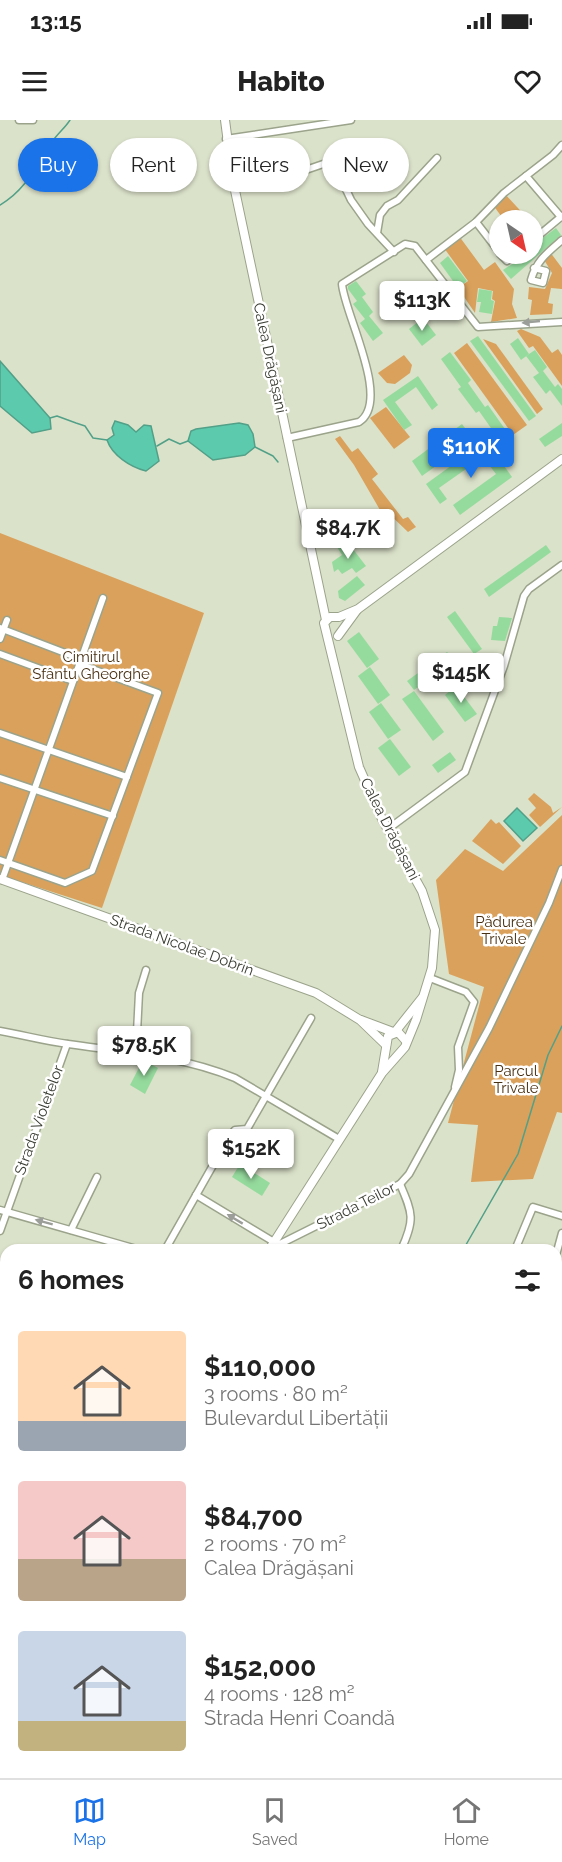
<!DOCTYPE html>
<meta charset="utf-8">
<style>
:root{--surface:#fff;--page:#f6f6f6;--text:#222;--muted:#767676;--line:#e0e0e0;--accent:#1a73e8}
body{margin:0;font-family:Raleway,sans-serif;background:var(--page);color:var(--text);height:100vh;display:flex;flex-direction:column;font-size:22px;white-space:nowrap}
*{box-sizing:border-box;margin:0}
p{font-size:20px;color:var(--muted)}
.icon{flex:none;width:33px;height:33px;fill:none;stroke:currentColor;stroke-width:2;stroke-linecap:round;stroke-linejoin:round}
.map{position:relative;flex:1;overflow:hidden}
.panel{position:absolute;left:0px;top:1124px;width:562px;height:536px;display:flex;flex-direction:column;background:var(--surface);border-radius:18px 18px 0 0;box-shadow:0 2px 4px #0004}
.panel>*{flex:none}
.hud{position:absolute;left:18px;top:18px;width:526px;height:54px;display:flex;gap:12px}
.needle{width:39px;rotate:146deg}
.tools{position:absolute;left:489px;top:90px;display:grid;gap:12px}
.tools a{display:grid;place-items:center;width:54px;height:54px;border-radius:50%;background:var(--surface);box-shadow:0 2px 4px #0004;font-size:30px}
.price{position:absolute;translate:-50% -51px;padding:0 14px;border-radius:6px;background:#fff;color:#222;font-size:20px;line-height:39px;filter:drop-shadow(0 2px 3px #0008)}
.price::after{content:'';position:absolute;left:50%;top:36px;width:18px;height:14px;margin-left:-9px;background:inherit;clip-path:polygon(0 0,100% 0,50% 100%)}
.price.on{background:var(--accent);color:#fff}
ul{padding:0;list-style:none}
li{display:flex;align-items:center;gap:18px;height:150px;padding:0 18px}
li span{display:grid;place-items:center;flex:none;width:168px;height:120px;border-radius:6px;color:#555}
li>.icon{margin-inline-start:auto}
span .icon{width:72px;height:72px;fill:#fffc;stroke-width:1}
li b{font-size:26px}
h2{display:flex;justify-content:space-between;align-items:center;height:72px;padding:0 18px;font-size:26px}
.pill{padding:0 21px;border-radius:27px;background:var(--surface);box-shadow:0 2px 4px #0004;font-size:21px;line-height:54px}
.pill.on{background:var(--accent);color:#fff}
.status{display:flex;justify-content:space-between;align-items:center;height:42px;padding:0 30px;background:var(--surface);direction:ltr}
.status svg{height:16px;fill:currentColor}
header{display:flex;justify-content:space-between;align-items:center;height:78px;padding:0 18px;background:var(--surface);font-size:27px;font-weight:800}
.tabs{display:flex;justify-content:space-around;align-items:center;height:84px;border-top:2px solid var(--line);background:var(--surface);font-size:16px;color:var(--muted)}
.tabs a{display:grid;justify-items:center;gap:3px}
.tabs .on{color:var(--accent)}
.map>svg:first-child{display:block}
.green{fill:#daa15c}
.water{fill:#5ccaad;stroke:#52a088;stroke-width:1.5}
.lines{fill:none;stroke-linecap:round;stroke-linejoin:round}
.stream{stroke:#52a088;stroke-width:1.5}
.building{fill:#96db9e}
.minor-casing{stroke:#9ba38b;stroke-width:9}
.major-casing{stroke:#9ba38b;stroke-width:10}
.minor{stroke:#fff;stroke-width:6}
.major{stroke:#fff;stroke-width:8}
.oneway{fill:#9c9e99}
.labels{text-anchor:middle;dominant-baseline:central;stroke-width:5;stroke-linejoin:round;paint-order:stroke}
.street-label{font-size:15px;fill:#3a3d33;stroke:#fff}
.park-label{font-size:15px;fill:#493113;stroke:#fff}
</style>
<div class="status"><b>13:15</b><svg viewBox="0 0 49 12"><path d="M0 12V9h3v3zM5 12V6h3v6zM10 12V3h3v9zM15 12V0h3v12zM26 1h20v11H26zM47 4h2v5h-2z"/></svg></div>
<header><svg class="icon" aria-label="menu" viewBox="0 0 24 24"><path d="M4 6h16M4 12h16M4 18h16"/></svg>Habito<svg class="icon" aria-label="heart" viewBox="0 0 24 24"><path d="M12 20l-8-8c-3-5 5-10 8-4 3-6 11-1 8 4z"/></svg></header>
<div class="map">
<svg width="562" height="1658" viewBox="0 0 562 1658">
<rect width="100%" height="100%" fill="#dbe2ca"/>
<g class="green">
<path d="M505,74L529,100H504L493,85Z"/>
<path d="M459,116L484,150L495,142L514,169L512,184L517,198L491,202L495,181L492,179L493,171L478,168L475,193L458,168L468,161L444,128Z"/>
<path d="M550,132L562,148V169L551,168L548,183L553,184L552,194L530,195L532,180L528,179L529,167L545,169L552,153L543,138Z"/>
<path d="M521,209L540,217L552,233L558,229L562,235V266L533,226L529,228L517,211Z"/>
<path d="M483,219L496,224L543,289L537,294Z"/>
<path d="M467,223L527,305L513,315L454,233Z"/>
<path d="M404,235L412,245L410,253L395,264L387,263L378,253Z"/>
<path d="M386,287L410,317L394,329L370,298Z"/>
<path d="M340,316L352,332L358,328L378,354L372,359L403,399L408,397L416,407L408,412L384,389L380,390L354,345L335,319Z"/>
<path d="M0,413L204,493L102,788L0,755Z"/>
<path d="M534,673L551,687L553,693L562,687L540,707L529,695L536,688L528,679Z"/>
<path d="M562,695V993L557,992L533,1059L471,1062L478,1005L448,1003L484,867L449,854L436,760L465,729L503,751Z"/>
<path d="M491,699L496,704L499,702L521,726L503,744L472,721Z"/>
</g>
<g class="water">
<path d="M0,241L50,298L51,309L32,313L0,286Z"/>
<path d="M115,301L128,305L136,312L144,305L151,306L159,341L146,351C130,347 112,335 107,320L114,315L112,308Z"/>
<path d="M239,303L248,305L253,314L255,327L245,335L213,340L188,321L191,311L196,309Z"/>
<path d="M517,688L537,708L523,721L504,701Z"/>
</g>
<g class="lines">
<g class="stream">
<path d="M0,85C26,70 36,46 52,22C57,14 65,8 70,0"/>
<path d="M50,298L57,296L76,303L85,306L93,318L107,320"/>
<path d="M157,326L169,319L180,324L188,321"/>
<path d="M255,327L273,336L278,342"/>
<path d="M463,1130L518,1034L548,935L562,906"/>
</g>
</g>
<g class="building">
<path d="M556,108L561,115L511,159L503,150L521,138L523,134H532V126Z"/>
<path d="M448,136L467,161L458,168L440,143Z"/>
<path d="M356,161L366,174L362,177L373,192L369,196L383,213L373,221L360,203L365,199L353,184L357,181L348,169V166Z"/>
<path d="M479,169L492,171L491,180L494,181L492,194L479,192L481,182H477Z"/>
<path d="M435,176L448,178L447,187H450L448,200L435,198L437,189L433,188Z"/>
<path d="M423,198L436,215L422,226L409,209Z"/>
<path d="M478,216L536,296L529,301L470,221Z"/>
<path d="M518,218L529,234L521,240L510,224Z"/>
<path d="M535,230L547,247L543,251L555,267L558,264L562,269V286L550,270L546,274L533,257L539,253L526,236Z"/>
<path d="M450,232L471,260L468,263L485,287L488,285L507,312L498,318L479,291L476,293L458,269L461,267L441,239Z"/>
<path d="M418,256L438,285L432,290L416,267L395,282L412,305L404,310L383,280Z"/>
<path d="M562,303V316L545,327L539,319Z"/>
<path d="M462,304L473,319L422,356L412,341Z"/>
<path d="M490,326L512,357L460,395L453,385L496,354L483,337L439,368L447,379L440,384L426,364L477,327L481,333Z"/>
<path d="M346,420L366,446L356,453L352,448L342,454L338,449L334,452L332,442L342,435L337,427Z"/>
<path d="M546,425L551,432L489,477L484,469Z"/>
<path d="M357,456L365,465L345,481L339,478L338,471Z"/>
<path d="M455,491L482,529L474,534L447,497Z"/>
<path d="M499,497L512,498L505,521L491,520L493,506H497Z"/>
<path d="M359,512L379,539L367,548L347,521Z"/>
<path d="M447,532L454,540L414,570L407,561Z"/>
<path d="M370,547L390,575L378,584L358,556Z"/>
<path d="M456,566L477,594L465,602L445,575Z"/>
<path d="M414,571L444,612L433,621L402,579Z"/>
<path d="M381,583L401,610L388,619L369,592Z"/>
<path d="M390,619L411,647L399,656L378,628Z"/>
<path d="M450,632L456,640L438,653L432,645Z"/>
<path d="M143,940L158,948L145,974L130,965Z"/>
<path d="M240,1044L270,1063L262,1076L232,1057Z"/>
</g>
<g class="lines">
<g class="minor-casing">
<g id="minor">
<path d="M19,0H33"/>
<path d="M226,19L351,0"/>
<path d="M526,56L561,97"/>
<path d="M253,59L294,54L329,42L334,44L351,80L368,104L394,132"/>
<path d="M476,102L500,133"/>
<path d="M377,113L380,95L387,86L398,80L437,38"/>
<path d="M532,121L562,96"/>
<path d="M500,134L507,141L518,134"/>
<path d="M426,140L476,102L504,73L553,35L562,25"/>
<path d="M534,148L546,151L543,163L531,160C536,141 548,132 562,120"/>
<path d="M287,318L359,302C392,281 344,193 342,164L405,124L415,126L478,207L562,202"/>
<path d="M0,508L81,539"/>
<path d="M0,519L7,500"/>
<path d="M0,534L73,561"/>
<path d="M0,613L127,657"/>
<path d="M0,658L113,696"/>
<path d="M388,709L465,652L504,546L524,476L529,469L562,445"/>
<path d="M0,740L65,763L92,751L158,573L79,544"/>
<path d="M2,760L103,478"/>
<path d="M430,858L466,872L474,882L458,927L459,950L455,967"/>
<path d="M0,911C23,915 45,921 68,924C124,932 182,936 235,958L339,1019"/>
<path d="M136,932L139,873L146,850"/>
<path d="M400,1064C413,1094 415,1100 401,1130"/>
<path d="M196,1075L274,1122"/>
<path d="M0,1090L140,1130"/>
<path d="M71,1110L97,1057"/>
<path d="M0,1111L67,924"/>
<path d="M270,1129L400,1064L409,1054L489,908L549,783L562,749"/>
<path d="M165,1130L229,1017L235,1010L247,1009L311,898"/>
<path d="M515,1130L533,1087L562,1096"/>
<path d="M556,1135L562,1113"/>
<path d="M0,1226L6,1217"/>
<path d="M556,1261L562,1263"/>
<path d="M0,1262L6,1259"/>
<path d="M0,1282L5,1292L0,1299"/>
<path d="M0,1378L6,1363"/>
<path d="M556,1437L562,1430"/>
<path d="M0,1475L6,1477"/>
<path d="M54,1653L71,1658"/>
<path d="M37,1658L38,1653"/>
</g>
</g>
<g class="major-casing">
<g id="major">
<path d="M225,0L233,61L326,500"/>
<path d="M338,516L357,490"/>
<path d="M0,759L316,873L360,900L386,925"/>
<path d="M361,900L393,912"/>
<path d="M395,912L422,878"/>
<path d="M382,952L388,916L398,912L406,921"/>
<path d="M269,1130L382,953L405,927L416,900L432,848L435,810L422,771L382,699L359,647L324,503L330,497H339L358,489L562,339"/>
<path d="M0,1156L6,1157"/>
<path d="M0,1562L6,1564"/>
<path d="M0,1632L6,1634"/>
<path d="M104,1653L132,1658"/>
<path d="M426,1653L432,1658"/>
<path d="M219,1658L221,1653"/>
<path d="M345,1658L346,1653"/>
</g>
</g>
<use href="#minor" class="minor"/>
<use href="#major" class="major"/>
</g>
<defs><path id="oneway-solid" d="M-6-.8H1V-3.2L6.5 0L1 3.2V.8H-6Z" transform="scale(1.5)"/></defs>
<g class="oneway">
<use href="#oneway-solid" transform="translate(531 202) rotate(174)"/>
<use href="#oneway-solid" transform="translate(235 1099) rotate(-149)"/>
<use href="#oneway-solid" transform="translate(44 1102) rotate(-165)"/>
</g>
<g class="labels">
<g class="street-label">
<text transform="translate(270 238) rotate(78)">Calea Drăgășani</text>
<text transform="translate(390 709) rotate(63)">Calea Drăgășani</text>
<text transform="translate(182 825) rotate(20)">Strada Nicolae Dobrin</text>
<text transform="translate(39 1000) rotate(-70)">Strada Violetelor</text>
<text transform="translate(356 1086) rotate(-27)">Strada Teilor</text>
</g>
<g class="park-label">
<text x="91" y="537">Cimitirul<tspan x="91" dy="17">Sfântu Gheorghe</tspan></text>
<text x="504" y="802">Pădurea<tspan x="504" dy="17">Trivale</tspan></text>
<text x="516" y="951">Parcul<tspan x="516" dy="17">Trivale</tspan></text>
</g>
</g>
</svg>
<div class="tools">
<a><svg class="needle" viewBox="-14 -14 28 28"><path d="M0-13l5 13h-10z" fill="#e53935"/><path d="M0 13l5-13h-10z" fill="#767676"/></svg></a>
</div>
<b class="price" style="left:422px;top:212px">$113K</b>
<b class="price on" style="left:471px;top:359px">$110K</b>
<b class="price" style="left:348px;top:440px">$84.7K</b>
<b class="price" style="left:461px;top:584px">$145K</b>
<b class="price" style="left:144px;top:957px">$78.5K</b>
<b class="price" style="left:251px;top:1060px">$152K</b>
<div class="hud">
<a class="pill on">Buy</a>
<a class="pill">Rent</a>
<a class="pill">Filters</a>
<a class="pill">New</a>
</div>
<section class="panel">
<h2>6 homes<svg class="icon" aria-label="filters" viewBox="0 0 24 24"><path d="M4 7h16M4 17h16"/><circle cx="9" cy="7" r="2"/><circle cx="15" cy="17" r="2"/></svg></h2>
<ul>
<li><span style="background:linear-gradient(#ffd9b3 75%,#9aa5b1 0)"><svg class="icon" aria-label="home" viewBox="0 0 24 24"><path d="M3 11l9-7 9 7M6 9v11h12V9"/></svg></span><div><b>$110,000</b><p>3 rooms · 80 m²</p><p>Bulevardul Libertății</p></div></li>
<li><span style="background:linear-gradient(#f6c9c9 65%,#b9a48a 0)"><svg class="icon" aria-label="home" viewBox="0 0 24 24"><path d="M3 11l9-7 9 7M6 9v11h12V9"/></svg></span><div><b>$84,700</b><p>2 rooms · 70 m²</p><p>Calea Drăgășani</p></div></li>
<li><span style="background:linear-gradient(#c9d6e8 75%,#c2b280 0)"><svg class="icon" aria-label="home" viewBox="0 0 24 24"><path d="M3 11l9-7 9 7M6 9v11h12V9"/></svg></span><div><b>$152,000</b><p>4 rooms · 128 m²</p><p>Strada Henri Coandă</p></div></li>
</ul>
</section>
</div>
<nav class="tabs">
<a class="on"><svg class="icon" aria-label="map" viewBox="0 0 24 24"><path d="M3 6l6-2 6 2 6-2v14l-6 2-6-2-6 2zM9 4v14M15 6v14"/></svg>Map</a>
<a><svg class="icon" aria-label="saved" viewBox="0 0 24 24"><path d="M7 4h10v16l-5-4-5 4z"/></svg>Saved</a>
<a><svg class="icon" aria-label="home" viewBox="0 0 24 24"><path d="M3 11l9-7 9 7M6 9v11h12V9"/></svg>Home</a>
</nav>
